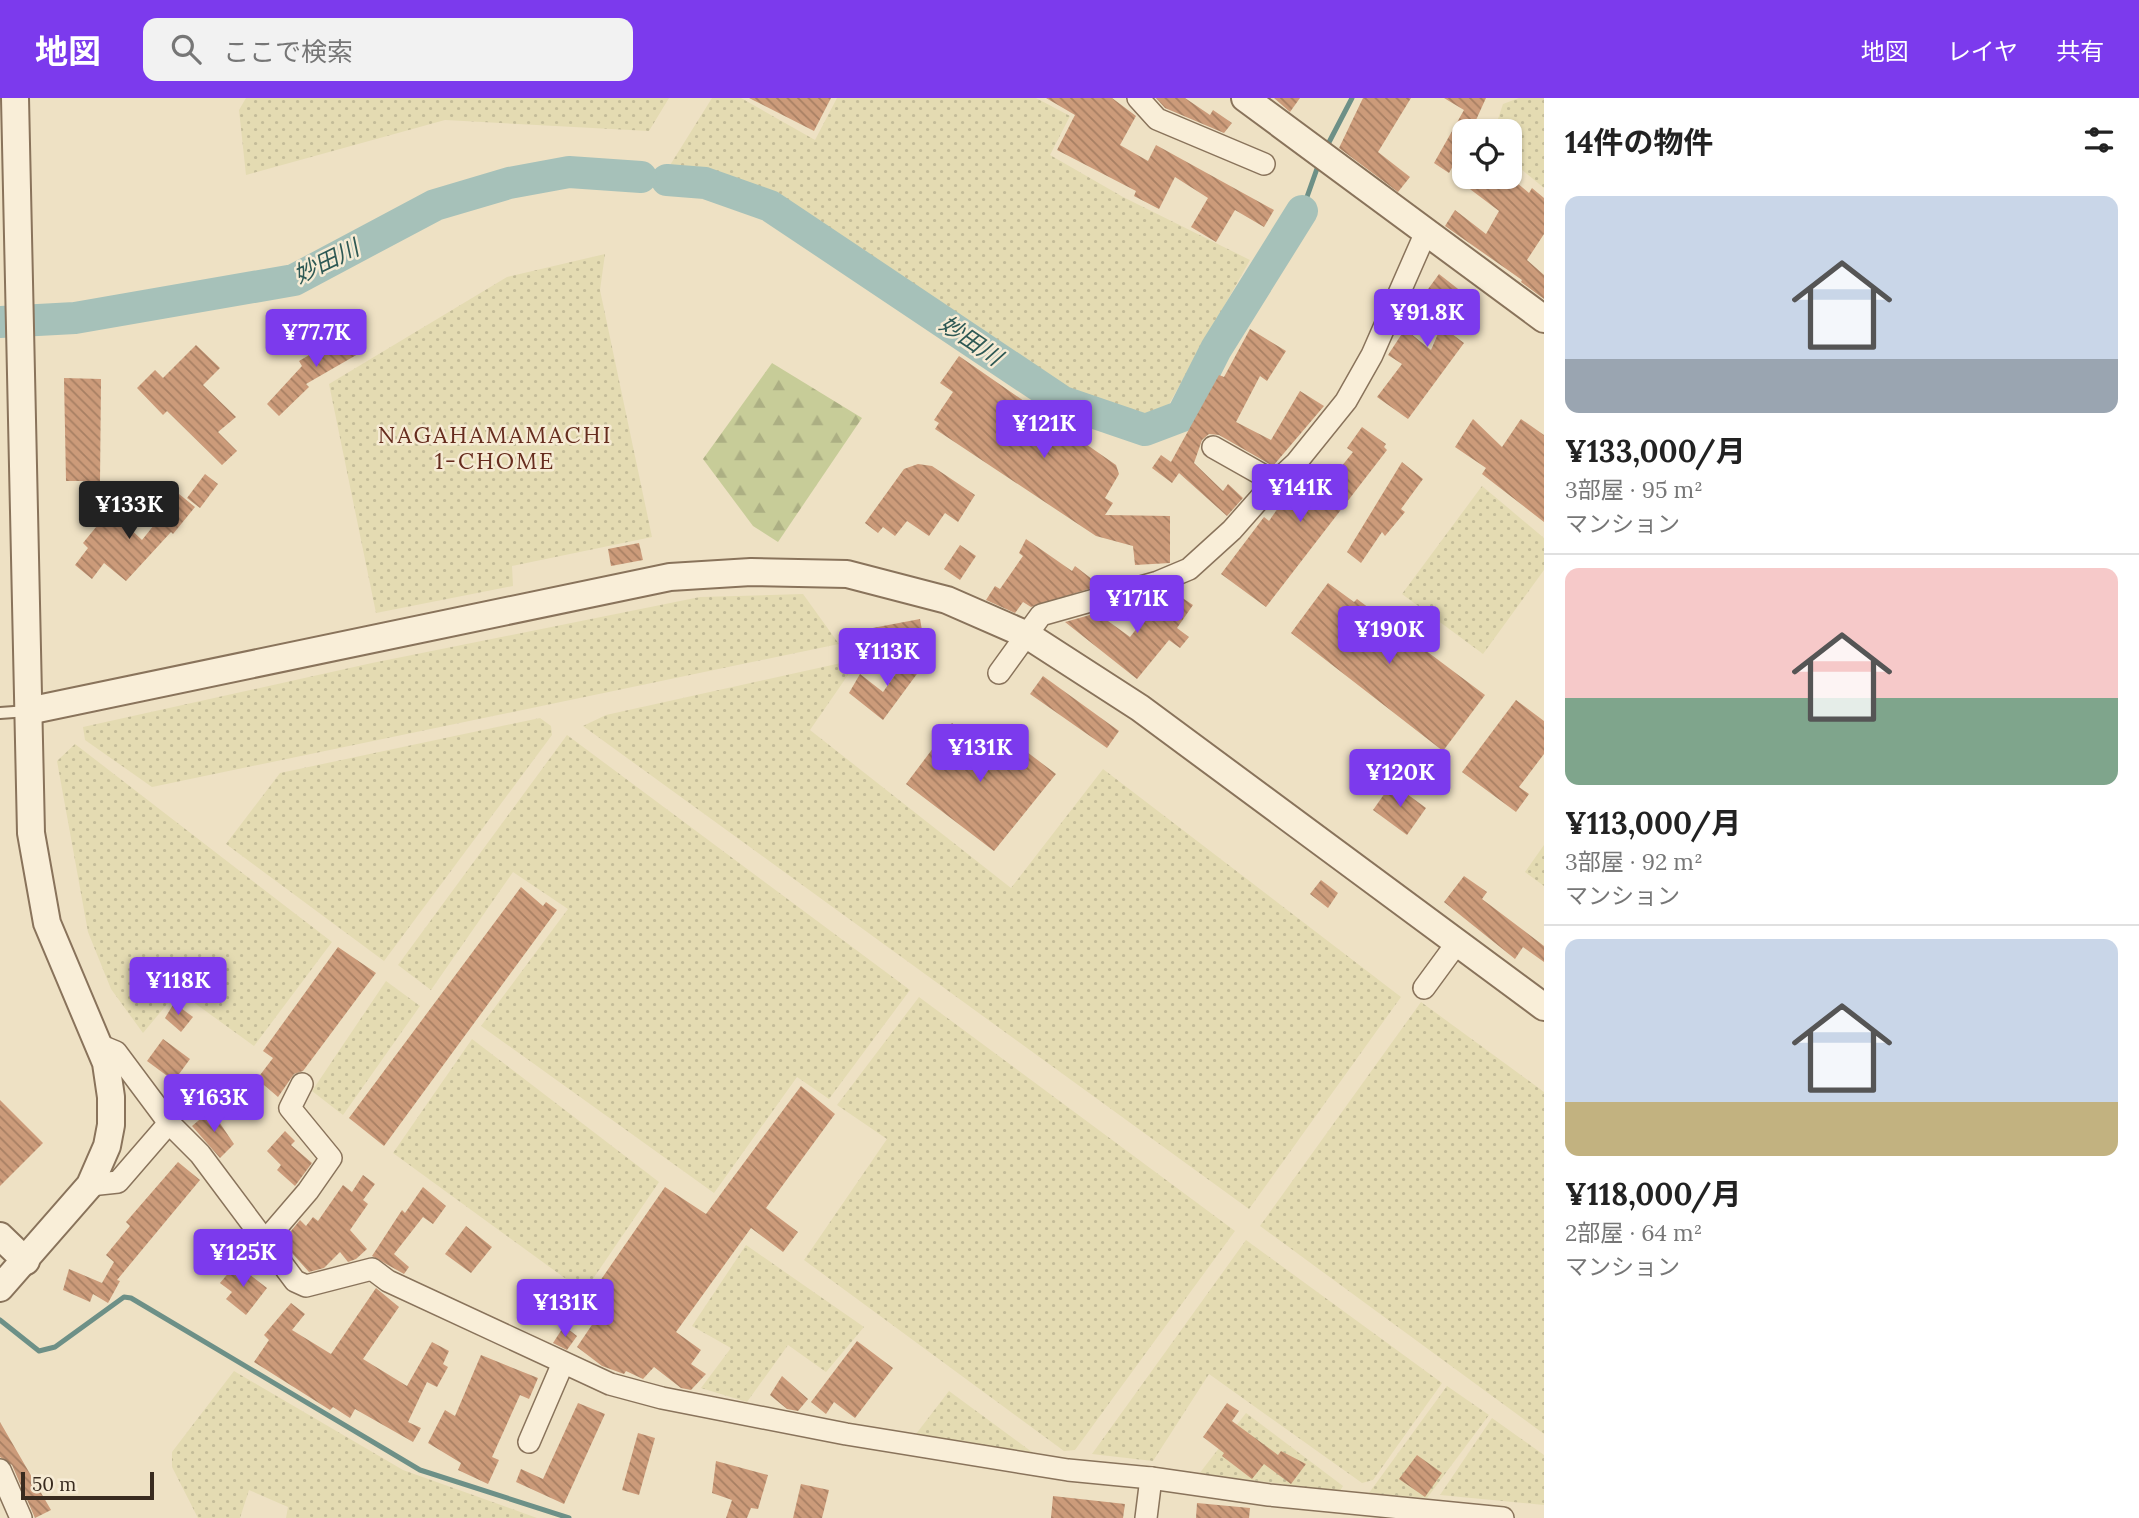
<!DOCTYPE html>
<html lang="ja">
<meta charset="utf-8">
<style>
:root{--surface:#fff;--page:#f2f2f2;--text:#222;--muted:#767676;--line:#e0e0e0;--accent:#7c3aed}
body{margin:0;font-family:Lora,"Noto Sans JP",serif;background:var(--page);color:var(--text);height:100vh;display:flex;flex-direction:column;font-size:26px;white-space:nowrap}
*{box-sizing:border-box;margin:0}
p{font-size:23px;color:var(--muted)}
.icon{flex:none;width:38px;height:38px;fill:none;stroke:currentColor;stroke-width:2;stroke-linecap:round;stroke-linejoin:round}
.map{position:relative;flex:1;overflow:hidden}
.drawer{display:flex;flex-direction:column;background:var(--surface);width:595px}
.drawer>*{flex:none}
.tools{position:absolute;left:1452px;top:21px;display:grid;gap:14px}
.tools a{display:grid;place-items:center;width:70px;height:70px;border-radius:14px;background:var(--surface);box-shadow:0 2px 5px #0004;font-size:35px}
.scale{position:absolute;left:21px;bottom:18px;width:133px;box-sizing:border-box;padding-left:7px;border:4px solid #392b1f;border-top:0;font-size:19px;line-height:24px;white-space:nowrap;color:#392b1f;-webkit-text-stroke:5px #f6ebd4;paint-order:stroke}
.price{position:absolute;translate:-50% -60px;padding:0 16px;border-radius:7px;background:var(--accent);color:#fff;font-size:23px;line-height:46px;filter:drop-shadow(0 2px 4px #0008)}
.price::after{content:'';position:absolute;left:50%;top:42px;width:21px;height:16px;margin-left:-10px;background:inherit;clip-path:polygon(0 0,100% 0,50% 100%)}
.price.on{background:#222;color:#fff}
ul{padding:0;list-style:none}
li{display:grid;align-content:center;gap:14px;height:371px;padding:0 21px}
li+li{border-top:2px solid var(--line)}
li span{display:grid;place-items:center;height:217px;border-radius:14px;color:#555}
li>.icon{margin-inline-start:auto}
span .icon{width:126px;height:126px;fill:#fffc;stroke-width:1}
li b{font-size:30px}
h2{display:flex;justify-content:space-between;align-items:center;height:84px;padding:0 21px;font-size:30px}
header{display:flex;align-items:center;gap:42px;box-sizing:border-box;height:98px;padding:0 35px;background:var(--accent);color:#fff}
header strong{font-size:33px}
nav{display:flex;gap:38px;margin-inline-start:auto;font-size:24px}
.search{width:490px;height:63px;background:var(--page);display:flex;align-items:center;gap:18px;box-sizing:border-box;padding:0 24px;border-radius:14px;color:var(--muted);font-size:26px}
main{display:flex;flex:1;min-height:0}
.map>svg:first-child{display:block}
.farmland{fill:url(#farmland-dots)}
.forest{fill:url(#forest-firs)}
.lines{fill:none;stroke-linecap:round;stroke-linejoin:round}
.stream{stroke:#6d9087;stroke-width:5}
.river{stroke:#a6c1b9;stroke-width:32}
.building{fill:url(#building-back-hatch)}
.service-casing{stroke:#89735b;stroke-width:14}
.minor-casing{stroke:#89735b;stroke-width:24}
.tertiary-casing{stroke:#89735b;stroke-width:30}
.service{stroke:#f9eed8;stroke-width:10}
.minor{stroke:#f9eed8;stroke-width:21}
.tertiary{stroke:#f9eed8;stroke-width:26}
.labels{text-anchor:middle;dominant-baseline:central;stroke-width:5;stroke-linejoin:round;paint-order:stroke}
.water-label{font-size:23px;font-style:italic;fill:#2e5955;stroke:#f6ebd4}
.neighbourhood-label{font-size:23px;letter-spacing:2px;fill:#662c1e;stroke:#f6ebd4}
</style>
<header>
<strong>地図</strong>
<div class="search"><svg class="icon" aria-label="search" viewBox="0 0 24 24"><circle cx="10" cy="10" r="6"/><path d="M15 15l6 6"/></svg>ここで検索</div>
<nav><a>地図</a><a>レイヤ</a><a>共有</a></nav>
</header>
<main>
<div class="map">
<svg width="1544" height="1420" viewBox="0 0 1544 1420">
<defs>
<pattern id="farmland-dots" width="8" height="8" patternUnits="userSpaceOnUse" patternTransform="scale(1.75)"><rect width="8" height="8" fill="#e4dbb2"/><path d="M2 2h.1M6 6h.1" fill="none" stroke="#c4bc99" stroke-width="1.8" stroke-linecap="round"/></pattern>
<pattern id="forest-firs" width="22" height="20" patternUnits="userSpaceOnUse" patternTransform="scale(1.75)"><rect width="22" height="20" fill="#c7cc98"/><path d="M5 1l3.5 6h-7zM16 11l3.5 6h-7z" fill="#acaf83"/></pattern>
<pattern id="building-back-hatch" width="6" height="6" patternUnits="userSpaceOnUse" patternTransform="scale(1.75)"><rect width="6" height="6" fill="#cc9b7a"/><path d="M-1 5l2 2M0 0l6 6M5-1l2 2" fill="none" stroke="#a77f63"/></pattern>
</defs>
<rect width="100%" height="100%" fill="#eee1c4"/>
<g class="farmland">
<path d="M246,0H669L649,33L445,22L246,77L239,12Z"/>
<path d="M712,0H741L815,42L837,0H1036L1070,18L1050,57L1123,99L1250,162L1168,308L1149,320L1093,311L1031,265L780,101L667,72Z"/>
<path d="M1519,0H1544V90L1510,62V33H1494L1503,6Z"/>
<path d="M605,156L600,192L652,439L512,468L513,488L376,515L329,286L507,179Z"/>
<path d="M1482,388L1544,440V472L1483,556L1402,496Z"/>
<path d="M803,496L839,546L152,689L85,642L83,629L372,565L700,499Z"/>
<path d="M859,561L810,632L1011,790L1103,671L1401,899L1249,1111L583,628L606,617Z"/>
<path d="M540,620L551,628L552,637L384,863L226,746L280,675Z"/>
<path d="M567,637L910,892L829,1001L797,979L714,1095L481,928L568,811L513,774L431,892L398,867Z"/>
<path d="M75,646L332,844L254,948L178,893L143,935L111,891L88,834L57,663Z"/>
<path d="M1544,747V788L1525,774Z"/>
<path d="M386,883L420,908L343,1017L312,993Z"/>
<path d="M919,899L1235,1133L1075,1352L1064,1353L804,1162L887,1041L837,1007Z"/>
<path d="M1421,904L1544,994V1336L1260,1128Z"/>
<path d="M472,941L659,1084L584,1194L393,1055Z"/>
<path d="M1246,1142L1442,1285L1373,1382L1362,1385L1209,1276L1153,1363L1092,1356Z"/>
<path d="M746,1147L864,1229L826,1274L788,1247L747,1304L701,1290L731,1250L692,1228Z"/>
<path d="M234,1273L403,1372L537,1420H286L288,1409L249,1392L240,1420H198L172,1369V1354Z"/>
<path d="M1447,1288L1489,1317L1427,1400L1369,1395Z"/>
<path d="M949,1293L1036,1357L916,1336Z"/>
<path d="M1246,1315L1343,1388L1340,1393L1199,1376Z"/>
<path d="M1492,1320L1544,1357V1407L1440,1397Z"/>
</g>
<path class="forest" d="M772,265L862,320L778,444L753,428L703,361Z"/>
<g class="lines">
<g class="stream">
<path d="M1326,50L1352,0"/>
<path d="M1302,113L1319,65"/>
<path d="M0,1222L39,1253L55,1249L124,1199L131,1200L420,1372L569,1420"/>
</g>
<g class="river">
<path d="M667,82L705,85L770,108L1063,304L1145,332L1182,318L1216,251L1302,113"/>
<path d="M0,224L75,220L294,182L435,107L509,85L569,74L641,79"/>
</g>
</g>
<g class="building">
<path d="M749,0H831L814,33Z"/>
<path d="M1046,0H1112L1136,18L1120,47L1148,63L1156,47L1274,112L1264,129L1235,112L1216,144L1191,129L1208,100L1175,79L1159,111L1134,98L1136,93L1057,52L1075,17Z"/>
<path d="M1156,0H1185L1210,17L1213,12L1232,25L1224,35L1165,10Z"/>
<path d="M1274,0H1300L1290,14Z"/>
<path d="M1363,0H1411L1378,54L1410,79L1398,94L1339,50Z"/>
<path d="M1444,0H1486L1471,33H1465V46L1449,75L1434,65L1464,12Z"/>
<path d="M1454,79H1510L1529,95L1532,90L1544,100V136L1527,162L1544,177V201L1521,184L1522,182L1445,128L1455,112L1486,136L1499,113Z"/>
<path d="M1439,176L1476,205L1452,236L1464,245L1408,321L1377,299L1402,266L1388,257L1405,231L1431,252L1443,224L1418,205Z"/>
<path d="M1250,231L1286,253L1267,283L1260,278L1236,324L1271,342L1300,293L1324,308L1273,368L1219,337L1209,336L1202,342L1194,365L1223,393L1228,386L1243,400L1227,418L1179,375L1172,385L1152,370L1161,357L1171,364L1219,277L1224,279Z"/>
<path d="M352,232L365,252L306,286L309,289L279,318L267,306L302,268L299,263Z"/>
<path d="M196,247L220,270L203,287L236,319L218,334L237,353L222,367L167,313L163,317L137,290L155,272L163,280Z"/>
<path d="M959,258L1116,367L1119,376L1105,400L1113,405L1105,417L1170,418V465L1135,467L1133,448L1096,438L935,331L939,325L934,322L953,294L940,285Z"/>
<path d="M64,280L101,281L100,383H66Z"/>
<path d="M1473,321L1502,349L1521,321L1544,337V424L1482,376L1486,370L1455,349Z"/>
<path d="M1362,329L1386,346L1384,349L1387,352L1266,509L1221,476L1264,419L1269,423L1299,380L1321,394L1353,354L1347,350Z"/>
<path d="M1402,364L1423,381L1401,411L1405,414L1385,438L1382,434L1361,465L1347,454Z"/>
<path d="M918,366L932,368L975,397L958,424L945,415L929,438L907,423L895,438L883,429L878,435L865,425L904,371Z"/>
<path d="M205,376L218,386L200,410L187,400Z"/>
<path d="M179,396L195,409L173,436L171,434L126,483L104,465L92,481L75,467L88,450L83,445L110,412L142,442Z"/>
<path d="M1026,441L1072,473L1075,468L1097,485L1102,477L1111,484L1031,509L1023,504L1015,515L986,502L995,488L1000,491L1023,458L1019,455Z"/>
<path d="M639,445L643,462L611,468L608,451Z"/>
<path d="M960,447L976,458L960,482L944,471Z"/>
<path d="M1328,485L1354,504L1357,501L1485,597L1443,653L1291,535Z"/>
<path d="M1164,496L1173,503L1178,497L1193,507L1177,530L1189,539L1180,550L1169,542L1137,581L1065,524L1097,515L1130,539Z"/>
<path d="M920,521L922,532L865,546L862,532Z"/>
<path d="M912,553L925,565L883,622L849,595L860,576L883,594Z"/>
<path d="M1043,578L1119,633L1107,650L1030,596Z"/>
<path d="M1516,602L1544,623V656L1519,689L1529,696L1516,714L1462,674Z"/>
<path d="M952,625L988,652L997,641L1022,660L1027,654L1056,676L994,753L906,686Z"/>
<path d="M1392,685L1426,710L1407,737L1373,712Z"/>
<path d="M1464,778L1487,794L1482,801L1544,848V864L1523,849L1515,861L1444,804Z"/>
<path d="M1321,782L1338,795L1328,810L1310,796Z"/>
<path d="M521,789L543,808L546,804L557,812L384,1048L349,1020Z"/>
<path d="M338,849L376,875L303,973L294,976L278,999L257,981L273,960L263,953Z"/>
<path d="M174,905L193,919L181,934L165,920Z"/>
<path d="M163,941L190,961L174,983L147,963Z"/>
<path d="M801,988L835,1016L766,1110L798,1134L783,1154L751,1130L676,1234L701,1252L691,1266L706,1276L691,1292L681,1290L654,1269L643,1281L626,1273L624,1276L602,1268L577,1249L604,1209L591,1196L665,1089L706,1116Z"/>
<path d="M0,1002L43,1045L0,1088Z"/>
<path d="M211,1012L234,1046L220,1060L192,1028Z"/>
<path d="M285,1033L295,1043L291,1047L312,1065L295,1088L277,1072L281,1067L267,1053Z"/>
<path d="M178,1064L200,1082L117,1182L120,1183L108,1205L93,1196L90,1204L63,1192L69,1171L102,1185L114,1164L106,1157L130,1128L126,1124Z"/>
<path d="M363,1077L375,1086L363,1102L368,1106L350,1132L367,1151L356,1161L348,1164L340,1154L324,1170L309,1174L282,1144L300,1122L306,1128L313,1119L318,1123L343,1087L352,1094Z"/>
<path d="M423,1089L446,1108L433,1126L423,1119L394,1156L409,1169L404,1176L372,1158L402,1112L405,1115Z"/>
<path d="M466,1128L492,1149L471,1175L445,1156Z"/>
<path d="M236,1166L267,1190L246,1217L226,1201L232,1194L220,1185Z"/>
<path d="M376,1190L399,1209L363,1261L407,1288L432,1244L449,1253L443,1266L448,1269L437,1289L427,1284L408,1324L421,1330L413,1344L355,1311L350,1320L333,1309L330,1312L254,1264L269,1242L264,1237L291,1205L305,1216L292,1232L331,1256Z"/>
<path d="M564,1228L577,1238L567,1252L553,1245Z"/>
<path d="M857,1243L893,1270L855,1320L834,1304L826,1316L811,1304Z"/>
<path d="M481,1257L538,1280L529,1301L520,1297L492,1359L499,1362L488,1386L458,1372L461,1365L428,1345L445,1312L455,1318Z"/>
<path d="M782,1278L808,1301L798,1313L787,1311L770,1297Z"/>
<path d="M578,1305L605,1316L564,1406L516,1384L521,1371L543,1381Z"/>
<path d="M1227,1305L1239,1313L1232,1323L1278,1357L1281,1353L1306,1366L1291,1386L1264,1366L1252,1381L1222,1358L1224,1355L1203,1339Z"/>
<path d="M0,1324L51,1412L35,1420L12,1367L0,1359Z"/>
<path d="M638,1335L655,1340L639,1397L622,1392Z"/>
<path d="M1417,1357L1442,1375L1425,1399L1399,1381Z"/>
<path d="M716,1363L768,1377L758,1411L751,1410L747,1420H726L732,1402L712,1395Z"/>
<path d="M801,1386L829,1392L822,1420H793Z"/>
<path d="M1053,1398L1125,1406L1123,1420H1051Z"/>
<path d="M1197,1405L1250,1410L1249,1420H1196Z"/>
</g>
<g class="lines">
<g class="service-casing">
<path id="service" d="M0,615L28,613"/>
</g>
<g class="minor-casing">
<g id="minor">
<path d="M1138,0L1157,21L1264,66"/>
<path d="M1213,349L1275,384"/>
<path d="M999,575L1041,517L1158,484L1189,471L1232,432L1270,389L1296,365L1346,303L1372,257L1426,134"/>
<path d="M1424,890L1457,845"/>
<path d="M99,947L116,954L169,1025L200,1056L295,1183L306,1188L372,1171L388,1183L610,1286L662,1300L846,1336L1068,1372L1151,1380L1269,1397L1503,1420"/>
<path d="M90,1087L118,1084L169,1025"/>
<path d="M265,1143L308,1093L331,1060L290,1010L302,986"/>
<path d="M529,1344L563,1265"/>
<path d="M0,1372L21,1420"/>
<path d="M1146,1420L1151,1380"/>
</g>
</g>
<g class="tertiary-casing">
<g id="tertiary">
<path d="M1245,0L1544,221"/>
<path d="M28,613L670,479L751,474L847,476L947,502L1027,537L1140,610L1544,909"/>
<path d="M0,1138L26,1163"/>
<path d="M0,1190L90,1087L107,1048L111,1027V999L106,965L47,825L31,735L15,0"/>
</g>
</g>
<use href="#service" class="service"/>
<use href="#minor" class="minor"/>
<use href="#tertiary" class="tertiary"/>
</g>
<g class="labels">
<g class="water-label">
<text transform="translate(326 163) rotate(-26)">妙田川</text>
<text transform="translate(971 242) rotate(34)">妙田川</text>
</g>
<g class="neighbourhood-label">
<text x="495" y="336">NAGAHAMAMACHI<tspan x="495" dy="26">1-CHOME</tspan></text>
</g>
</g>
</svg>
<div class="tools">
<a><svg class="icon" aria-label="locate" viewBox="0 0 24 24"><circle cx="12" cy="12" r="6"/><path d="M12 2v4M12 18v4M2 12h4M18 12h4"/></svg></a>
</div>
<div class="scale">50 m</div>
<b class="price" style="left:1427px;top:251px">¥91.8K</b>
<b class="price" style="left:316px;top:271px">¥77.7K</b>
<b class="price" style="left:1044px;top:362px">¥121K</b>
<b class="price" style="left:1300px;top:426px">¥141K</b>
<b class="price on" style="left:129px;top:443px">¥133K</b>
<b class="price" style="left:1137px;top:537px">¥171K</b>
<b class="price" style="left:1389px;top:568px">¥190K</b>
<b class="price" style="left:887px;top:590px">¥113K</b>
<b class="price" style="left:980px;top:686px">¥131K</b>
<b class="price" style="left:1400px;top:711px">¥120K</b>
<b class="price" style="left:178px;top:919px">¥118K</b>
<b class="price" style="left:214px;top:1036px">¥163K</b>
<b class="price" style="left:243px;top:1191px">¥125K</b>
<b class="price" style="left:565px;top:1241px">¥131K</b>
</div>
<section class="drawer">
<h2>14件の物件<svg class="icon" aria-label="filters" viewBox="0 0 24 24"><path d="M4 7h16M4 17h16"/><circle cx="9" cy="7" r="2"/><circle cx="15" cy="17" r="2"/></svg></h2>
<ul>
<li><span style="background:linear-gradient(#c9d6e8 75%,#9aa5b1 0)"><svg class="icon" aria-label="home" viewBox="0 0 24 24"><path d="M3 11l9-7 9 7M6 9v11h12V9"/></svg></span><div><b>¥133,000/月</b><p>3部屋 · 95 m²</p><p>マンション</p></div></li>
<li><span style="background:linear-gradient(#f6c9c9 60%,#7fa58c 0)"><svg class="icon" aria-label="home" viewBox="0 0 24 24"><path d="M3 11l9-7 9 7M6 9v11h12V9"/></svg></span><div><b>¥113,000/月</b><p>3部屋 · 92 m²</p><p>マンション</p></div></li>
<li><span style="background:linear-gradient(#c9d6e8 75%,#c2b280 0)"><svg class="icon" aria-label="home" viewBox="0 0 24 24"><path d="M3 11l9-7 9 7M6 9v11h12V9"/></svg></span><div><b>¥118,000/月</b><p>2部屋 · 64 m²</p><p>マンション</p></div></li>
</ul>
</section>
</main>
